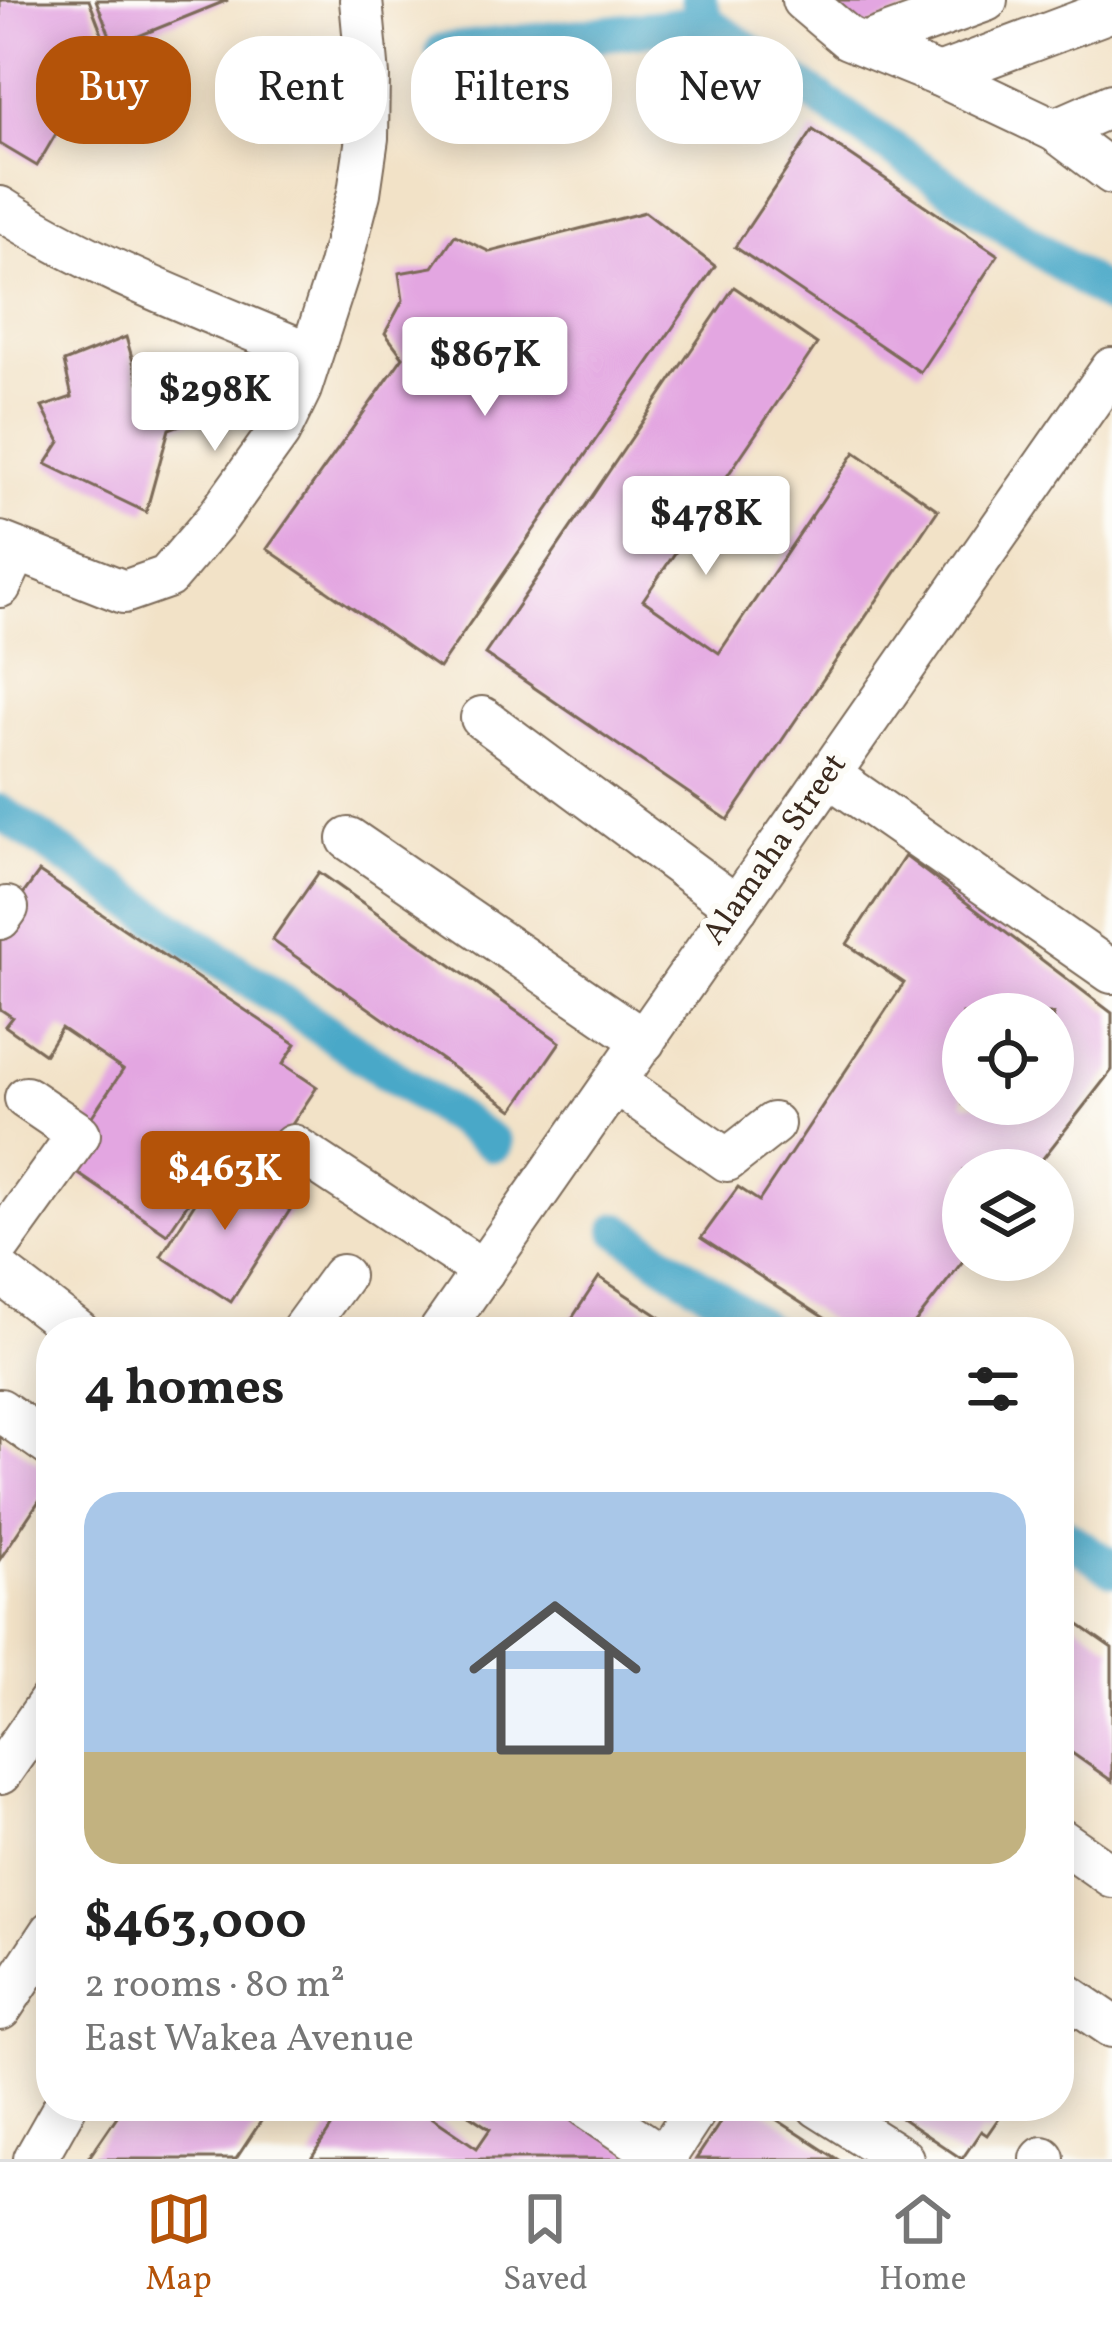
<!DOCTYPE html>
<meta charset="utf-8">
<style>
:root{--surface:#fff;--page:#f2f2f2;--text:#222;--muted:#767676;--line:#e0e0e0;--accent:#b45309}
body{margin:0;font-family:Vollkorn,serif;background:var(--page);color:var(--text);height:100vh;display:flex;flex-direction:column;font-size:45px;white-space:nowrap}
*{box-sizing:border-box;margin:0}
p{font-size:39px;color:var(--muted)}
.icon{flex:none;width:66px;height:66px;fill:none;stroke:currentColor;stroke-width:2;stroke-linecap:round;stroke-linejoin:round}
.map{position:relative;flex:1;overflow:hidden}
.details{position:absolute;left:36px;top:1317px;width:1038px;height:804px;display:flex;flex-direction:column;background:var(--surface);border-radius:48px;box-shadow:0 6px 30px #0003}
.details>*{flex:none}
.banner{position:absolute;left:36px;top:36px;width:1041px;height:108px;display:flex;gap:24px}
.tools{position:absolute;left:942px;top:993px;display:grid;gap:24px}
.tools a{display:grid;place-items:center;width:132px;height:132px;border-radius:50%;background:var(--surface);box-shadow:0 6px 30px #0003;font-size:60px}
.price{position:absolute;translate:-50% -102px;padding:0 27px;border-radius:12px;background:#fff;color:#222;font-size:39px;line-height:78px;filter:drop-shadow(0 3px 6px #0008)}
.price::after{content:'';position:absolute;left:50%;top:72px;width:36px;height:27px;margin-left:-18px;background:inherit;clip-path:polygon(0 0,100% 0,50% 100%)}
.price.active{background:var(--accent);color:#fff}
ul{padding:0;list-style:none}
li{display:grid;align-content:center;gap:24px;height:636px;padding:0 48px}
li+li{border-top:3px solid var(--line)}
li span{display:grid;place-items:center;height:372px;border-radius:36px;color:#555}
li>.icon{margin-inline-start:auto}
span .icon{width:216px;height:216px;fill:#fffc;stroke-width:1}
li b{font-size:51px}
h2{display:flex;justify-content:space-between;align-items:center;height:144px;padding:0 48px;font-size:51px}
.pill{padding:0 42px;border-radius:48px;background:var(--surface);box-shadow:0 6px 30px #0003;font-size:42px;line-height:108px}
.pill.active{background:var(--accent);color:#fff}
.tab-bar{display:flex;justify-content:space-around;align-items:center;height:168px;border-top:3px solid var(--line);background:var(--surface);font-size:33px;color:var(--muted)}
.tab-bar a{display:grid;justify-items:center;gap:6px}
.tab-bar .active{color:var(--accent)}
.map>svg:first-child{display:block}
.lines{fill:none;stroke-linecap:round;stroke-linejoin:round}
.canal{stroke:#49a8c8;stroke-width:36}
.building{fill:#e3a6e1;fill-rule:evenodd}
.minor-casing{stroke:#7b6a59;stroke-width:46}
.minor{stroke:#fff;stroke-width:42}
.labels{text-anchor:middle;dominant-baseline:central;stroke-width:12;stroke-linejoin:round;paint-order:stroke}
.street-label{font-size:33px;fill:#3b2a1e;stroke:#fdfcf7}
</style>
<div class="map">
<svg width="1112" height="2159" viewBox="0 0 1112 2159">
<rect width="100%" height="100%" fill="#fdfcf7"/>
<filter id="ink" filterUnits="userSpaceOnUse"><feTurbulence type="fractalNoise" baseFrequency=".00833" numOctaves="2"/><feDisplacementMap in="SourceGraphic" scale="24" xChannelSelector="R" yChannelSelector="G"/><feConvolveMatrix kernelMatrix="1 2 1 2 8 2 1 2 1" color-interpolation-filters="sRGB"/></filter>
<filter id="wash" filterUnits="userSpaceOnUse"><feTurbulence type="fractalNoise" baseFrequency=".004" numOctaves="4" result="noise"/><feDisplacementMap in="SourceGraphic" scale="48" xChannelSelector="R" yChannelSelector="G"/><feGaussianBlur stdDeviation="2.7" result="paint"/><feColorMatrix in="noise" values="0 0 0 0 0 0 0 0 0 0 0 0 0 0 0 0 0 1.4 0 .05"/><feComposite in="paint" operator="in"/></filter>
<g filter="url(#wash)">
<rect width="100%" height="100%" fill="#f2e2c7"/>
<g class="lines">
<g class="canal">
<path d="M698,0L707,22L1112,299"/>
<path d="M443,51L707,22"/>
<path d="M0,812L494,1144"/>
<path d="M619,1230L768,1332"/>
<path d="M1059,1532L1112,1568"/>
</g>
</g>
<g id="blocks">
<g class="building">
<path d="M0,0H89L107,47L37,166L0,144Z"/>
<path d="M96,0H228L114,46Z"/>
<path d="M837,0H932L851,33Z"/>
<path d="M813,130L998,255L920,372L735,247Z"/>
<path d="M645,212L715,266L439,668L267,549L403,357L385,333L403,300L399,273L433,267L455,235L490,252Z"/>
<path d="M734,287L817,344L643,600L719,653L855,452L938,510L728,820L485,654Z"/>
<path d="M126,337L139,382L182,367L196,419L169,429L146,512L46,464L60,442L42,407L72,397L64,362Z"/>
<path d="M905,856L1112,1013V1070L1034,1170H963V1261L908,1332H846L701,1238L738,1187L759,1201L904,983L847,944ZM963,1014H1053V1104H963Z"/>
<path d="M39,872L296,1044L283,1064L317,1087L267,1162L232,1138L167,1234L61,1162L123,1070L61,1028L45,1054L5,1026L12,1017L0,1009V926Z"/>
<path d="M319,872L560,1042L513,1110L272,940Z"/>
<path d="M219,1165L290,1210L231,1302L161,1256Z"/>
<path d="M599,1277L683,1332H563Z"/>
<path d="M0,1436L51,1472V1483L0,1559Z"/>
<path d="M1059,1611L1112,1648V1781L1059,1744Z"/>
<path d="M124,2106H271L236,2159H88Z"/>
<path d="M345,2106H415L477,2148L490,2129L455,2106H560L640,2159H311Z"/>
<path d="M731,2106H756L837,2159H696Z"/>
<path d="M883,2106H1007L987,2135L981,2131L962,2159Z"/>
</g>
</g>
</g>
<g filter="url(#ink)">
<use href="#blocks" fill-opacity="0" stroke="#7b6a59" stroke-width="3"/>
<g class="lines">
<g class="minor-casing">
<g id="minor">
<path d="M803,0L848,38L939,75L1055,130L1112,173"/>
<path d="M864,44L986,0"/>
<path d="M939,75L1112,10"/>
<path d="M1055,130L1112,105"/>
<path d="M0,208C96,270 205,309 310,354"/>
<path d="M0,543L124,592L167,577L215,521L279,432L300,389L339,269L359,193L367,138L368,76L361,0"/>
<path d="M0,586L17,550"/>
<path d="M482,718L737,907"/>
<path d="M829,775L1112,972"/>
<path d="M349,839L644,1041"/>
<path d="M0,918L7,908"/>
<path d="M615,1082L727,1160L773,1124"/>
<path d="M293,1146L483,1271"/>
<path d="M0,1244L79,1134L26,1098"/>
<path d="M0,1272L78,1332"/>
<path d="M301,1332L342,1276"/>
<path d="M440,1332L1112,369"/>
<path d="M0,1410L51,1446"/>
<path d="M0,1773L51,1700"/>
<path d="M1059,1839L1112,1876"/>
<path d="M1059,1990L1112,2026"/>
<path d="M0,2009L51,1932"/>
<path d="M587,2106L664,2158L698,2106"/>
<path d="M818,2106L902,2159"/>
<path d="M35,2159L65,2106"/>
<path d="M1042,2159L1043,2158"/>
</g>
</g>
<use href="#minor" class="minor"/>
</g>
</g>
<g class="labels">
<g class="street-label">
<text transform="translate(776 850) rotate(-55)">Alamaha Street</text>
</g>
</g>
</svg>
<div class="tools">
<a><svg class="icon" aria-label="locate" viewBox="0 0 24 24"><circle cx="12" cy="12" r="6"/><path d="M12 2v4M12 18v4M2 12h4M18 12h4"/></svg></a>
<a><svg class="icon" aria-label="layers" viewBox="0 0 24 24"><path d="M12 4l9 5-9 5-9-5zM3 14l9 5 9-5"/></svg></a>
</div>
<b class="price" style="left:485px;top:419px">$867K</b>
<b class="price" style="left:215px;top:454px">$298K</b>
<b class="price" style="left:706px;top:578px">$478K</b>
<b class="price active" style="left:225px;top:1233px">$463K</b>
<div class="banner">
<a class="pill active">Buy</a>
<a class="pill">Rent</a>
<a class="pill">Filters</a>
<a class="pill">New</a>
</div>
<section class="details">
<h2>4 homes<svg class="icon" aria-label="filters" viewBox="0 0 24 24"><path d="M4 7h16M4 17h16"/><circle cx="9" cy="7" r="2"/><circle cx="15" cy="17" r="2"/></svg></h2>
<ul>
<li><span style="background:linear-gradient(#a9c7e8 70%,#c2b280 0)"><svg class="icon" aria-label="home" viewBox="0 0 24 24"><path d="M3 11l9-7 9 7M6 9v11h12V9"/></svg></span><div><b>$463,000</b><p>2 rooms · 80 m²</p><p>East Wakea Avenue</p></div></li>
</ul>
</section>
</div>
<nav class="tab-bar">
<a class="active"><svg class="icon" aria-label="map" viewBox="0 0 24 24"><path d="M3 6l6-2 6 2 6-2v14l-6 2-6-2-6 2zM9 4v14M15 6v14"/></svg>Map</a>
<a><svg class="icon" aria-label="saved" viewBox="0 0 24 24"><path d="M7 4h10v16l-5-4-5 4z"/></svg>Saved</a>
<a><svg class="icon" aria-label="home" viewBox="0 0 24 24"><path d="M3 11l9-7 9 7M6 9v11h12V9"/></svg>Home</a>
</nav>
